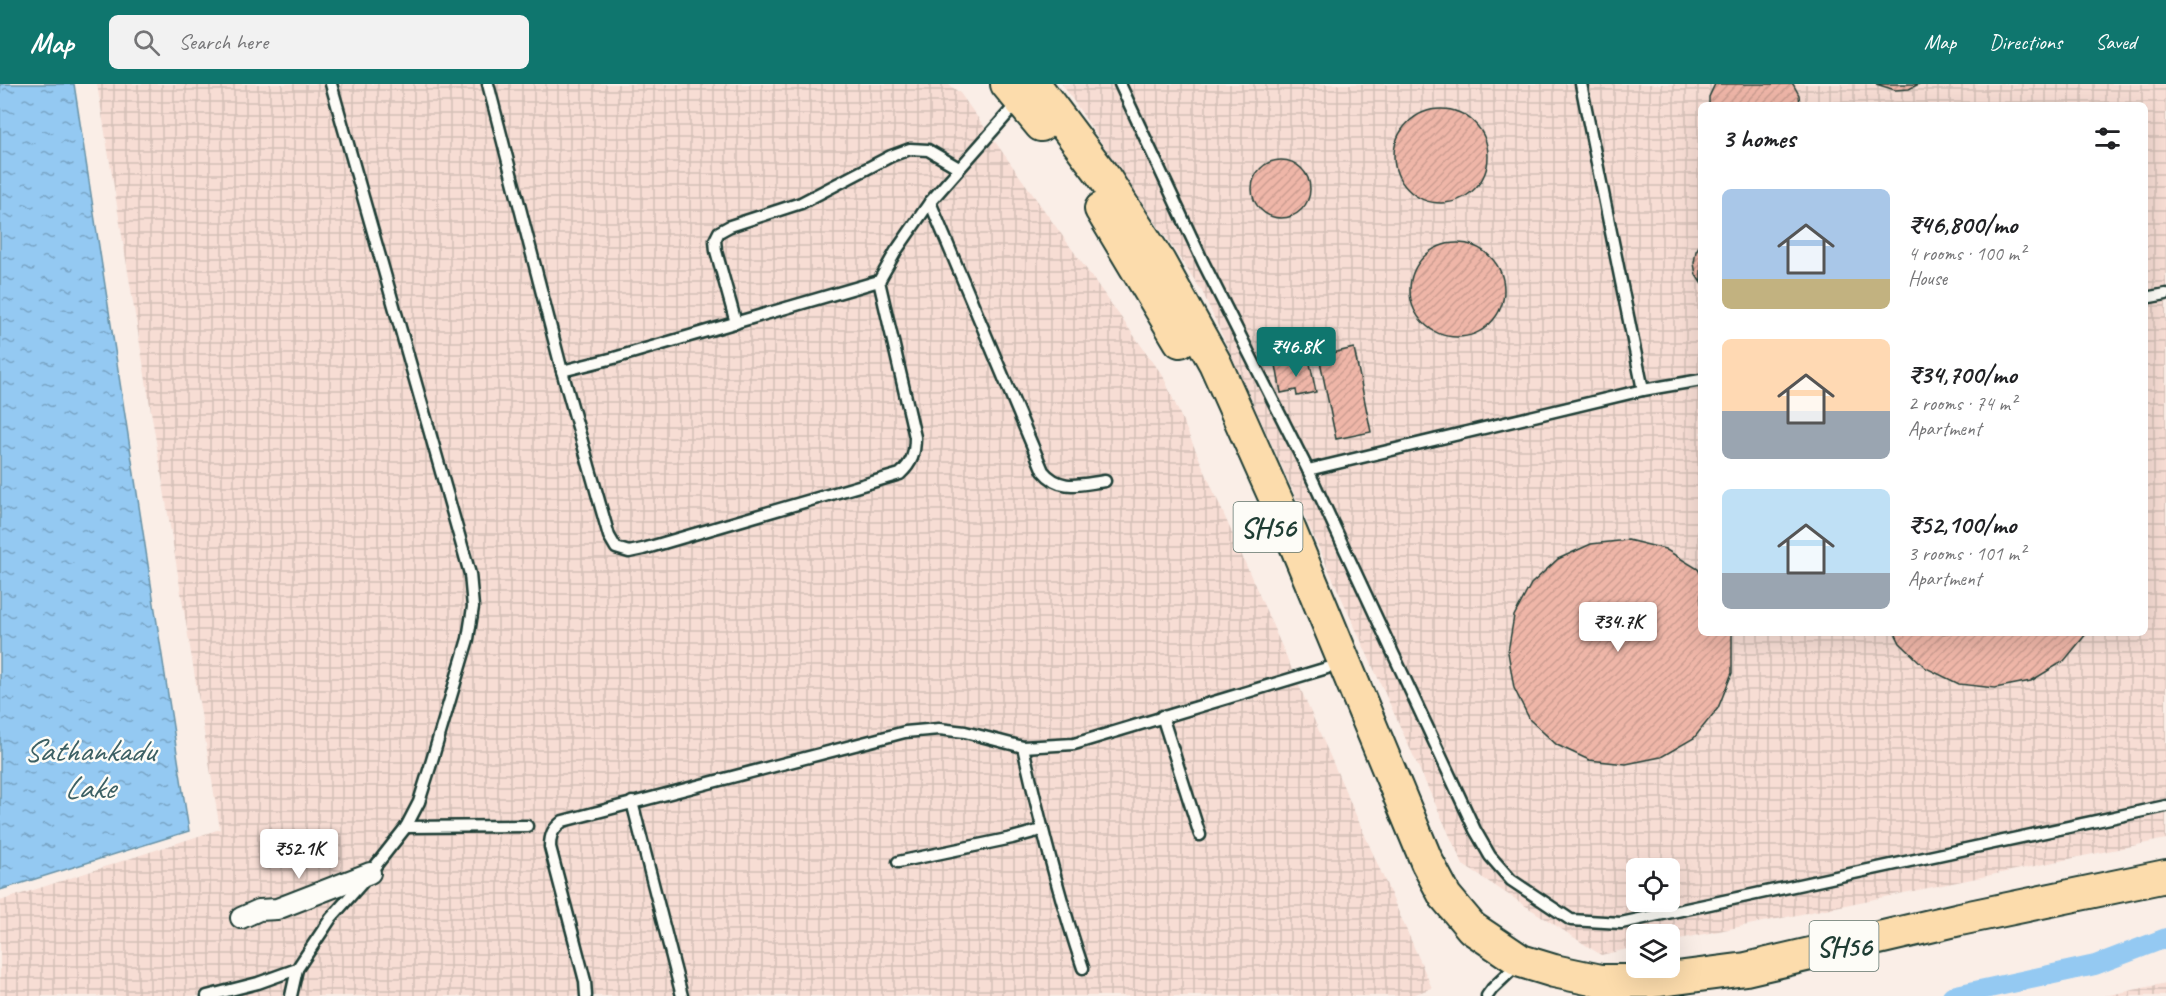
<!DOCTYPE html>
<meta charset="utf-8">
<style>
:root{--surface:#fff;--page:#f2f2f2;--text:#202124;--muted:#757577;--accent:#0f766e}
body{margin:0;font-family:Caveat,sans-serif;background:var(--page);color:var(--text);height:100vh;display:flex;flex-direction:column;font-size:22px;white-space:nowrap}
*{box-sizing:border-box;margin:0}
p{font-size:20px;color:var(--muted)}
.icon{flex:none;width:33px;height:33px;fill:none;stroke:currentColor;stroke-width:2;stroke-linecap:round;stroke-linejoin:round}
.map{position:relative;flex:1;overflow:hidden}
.drawer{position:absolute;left:1698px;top:18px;width:450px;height:534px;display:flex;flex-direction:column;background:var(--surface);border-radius:9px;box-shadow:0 6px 24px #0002}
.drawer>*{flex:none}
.fabs{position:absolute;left:1626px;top:774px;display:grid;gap:12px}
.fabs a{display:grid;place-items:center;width:54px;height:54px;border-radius:9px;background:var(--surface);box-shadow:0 6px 24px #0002;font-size:30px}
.price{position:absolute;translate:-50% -51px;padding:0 14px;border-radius:6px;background:#fff;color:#222;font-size:20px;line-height:39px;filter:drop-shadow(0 2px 3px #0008)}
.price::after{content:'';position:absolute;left:50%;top:36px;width:18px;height:14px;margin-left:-9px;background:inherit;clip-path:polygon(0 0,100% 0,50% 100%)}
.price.active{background:var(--accent);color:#fff}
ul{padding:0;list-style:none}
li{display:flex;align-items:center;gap:18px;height:150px;padding:0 24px}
li span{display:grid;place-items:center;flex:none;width:168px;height:120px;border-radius:9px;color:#555}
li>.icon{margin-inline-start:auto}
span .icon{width:72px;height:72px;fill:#fffc;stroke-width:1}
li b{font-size:26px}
h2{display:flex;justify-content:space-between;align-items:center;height:72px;padding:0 24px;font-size:26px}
header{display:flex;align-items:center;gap:36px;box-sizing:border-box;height:84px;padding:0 30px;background:var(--accent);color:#fff}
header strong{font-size:28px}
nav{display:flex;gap:33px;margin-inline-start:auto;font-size:21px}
.search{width:420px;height:54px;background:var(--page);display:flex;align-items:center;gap:15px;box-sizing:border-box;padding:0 21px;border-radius:9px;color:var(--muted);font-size:22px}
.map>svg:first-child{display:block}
.industrial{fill:url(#industrial-grid);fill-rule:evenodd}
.water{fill:url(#water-ripples);stroke:#6591a6;stroke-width:1.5}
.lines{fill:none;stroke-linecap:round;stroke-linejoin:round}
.canal{stroke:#94c9f2;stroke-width:20}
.building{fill:url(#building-hatch);stroke:#1f3d34;stroke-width:1.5}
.service-casing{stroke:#1f3d34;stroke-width:15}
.minor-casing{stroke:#1f3d34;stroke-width:24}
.primary-casing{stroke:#1f3d34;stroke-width:36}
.service{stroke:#fdfcf7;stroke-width:10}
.minor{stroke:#fdfcf7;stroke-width:20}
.primary{stroke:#fcdcac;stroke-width:32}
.labels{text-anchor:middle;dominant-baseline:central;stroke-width:5;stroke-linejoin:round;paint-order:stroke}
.shield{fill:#fdfcf7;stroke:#62766e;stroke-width:1.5}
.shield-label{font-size:28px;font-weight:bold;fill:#1f3d34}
.water-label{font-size:32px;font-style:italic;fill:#3c6064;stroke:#fdfcf7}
</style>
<header>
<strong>Map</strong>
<div class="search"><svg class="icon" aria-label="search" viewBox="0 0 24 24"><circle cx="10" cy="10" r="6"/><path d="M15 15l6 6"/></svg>Search here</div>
<nav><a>Map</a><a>Directions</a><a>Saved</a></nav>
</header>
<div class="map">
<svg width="2166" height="912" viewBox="0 0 2166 912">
<defs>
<pattern id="industrial-grid" width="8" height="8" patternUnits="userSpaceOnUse" patternTransform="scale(1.5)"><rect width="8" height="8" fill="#f7ddd4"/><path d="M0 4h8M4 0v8" fill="none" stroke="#d3bfb7"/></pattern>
<pattern id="water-ripples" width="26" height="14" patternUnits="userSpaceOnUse" patternTransform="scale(1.5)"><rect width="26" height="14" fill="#94c9f2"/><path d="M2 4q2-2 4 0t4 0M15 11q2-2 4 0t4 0" fill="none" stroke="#78a4c5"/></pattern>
<pattern id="building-hatch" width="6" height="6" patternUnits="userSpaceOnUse" patternTransform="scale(1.5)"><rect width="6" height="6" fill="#efb6a8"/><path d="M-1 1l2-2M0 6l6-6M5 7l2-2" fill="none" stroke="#cc9d91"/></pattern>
</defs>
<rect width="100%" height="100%" fill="#faeee7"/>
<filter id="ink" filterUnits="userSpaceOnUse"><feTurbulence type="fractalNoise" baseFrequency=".0167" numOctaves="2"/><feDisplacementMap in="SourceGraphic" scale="12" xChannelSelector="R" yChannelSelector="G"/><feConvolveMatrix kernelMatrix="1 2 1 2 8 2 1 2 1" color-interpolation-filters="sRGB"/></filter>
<g filter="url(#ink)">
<g class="industrial">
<path d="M97,0H948L960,9L1163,292L1432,904L1410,912H0V817L220,745Z"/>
<path d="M1062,0H2166V755L1670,857V850H1636V863L1601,871L1463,781L1202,207ZM1701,21H2145V549H1701ZM1636,784H1670V818H1636Z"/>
<path d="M2166,899V912H2105Z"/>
</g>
<path class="water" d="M0,0H74L189,747L0,806Z"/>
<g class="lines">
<path class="canal" d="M1952,912L2095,881L2166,854"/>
</g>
<g class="building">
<path d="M1715,0H1793L1799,11L1800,21H1709V13Z"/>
<path d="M1876,0H1919L1909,5L1895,6Z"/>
<circle cx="1441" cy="72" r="47"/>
<circle cx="1281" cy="105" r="29"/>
<path d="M1701,159V199L1696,191L1694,179L1696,167Z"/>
<circle cx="1457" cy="206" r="47"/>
<path d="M1354,264L1371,348L1336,355L1319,272Z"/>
<path d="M1309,275L1316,308L1297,312L1296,306L1281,309L1276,281Z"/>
<path d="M1628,456L1665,465L1698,485L1701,490V549H1732V589L1718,624L1694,654L1661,673L1626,680L1589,676L1557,661L1530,636L1514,604L1508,568L1514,532L1531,500L1558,475L1591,460Z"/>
<path d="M1895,549H2087L2064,577L2031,597L1995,604L1959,600L1926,584L1900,559Z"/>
</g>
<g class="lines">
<g class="service-casing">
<g id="service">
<path d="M488,0L562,287L609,452L616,464L629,468L643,465L900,390C912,379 915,370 915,353L879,197"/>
<path d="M1120,0L1203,178L1308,386L1475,746L1490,772L1511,796L1571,836L1621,839L2166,722"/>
<path d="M1581,0L1643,306L1701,296"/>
<path d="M930,118L1043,387C1060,408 1081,400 1105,397"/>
<path d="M2145,214L2166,210"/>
<path d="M736,239L716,167L715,156L719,148L730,142L801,119L891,72L910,65L928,66L959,84"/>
<path d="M562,287L614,274L879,197L896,167L930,118L1019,17"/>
<path d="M1308,386L1643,306"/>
<path d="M1162,632L1200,751"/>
<path d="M1023,663C1040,738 1058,811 1083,884"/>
<path d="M632,718L682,912"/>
<path d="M406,743L527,742"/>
<path d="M898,778L1012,754L1041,746"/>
<path d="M207,912L258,899L297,885L331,834L362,799L406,743L419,718L430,683L468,555L473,523L470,490L331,0"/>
<path d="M291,912L297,885"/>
<path d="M586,912L585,897L550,763C550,750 553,745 563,737L905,648L939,645L965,648L1023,663L1074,660L1327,584"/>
<path d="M1487,912L1492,905L1518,880"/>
</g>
</g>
<g class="minor-casing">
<path id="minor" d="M241,834L259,826L277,825L370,789"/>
</g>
<g class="primary-casing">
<g id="primary">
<path d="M1007,0L1041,41"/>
<path d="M1034,0L1104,93L1159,178L1215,279L1290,447L1427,778L1445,812L1472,844L1521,877L1554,887L1601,897H1653L1746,885L1960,835L2166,792"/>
<path d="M1101,125L1180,257"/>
</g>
</g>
<use href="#service" class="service"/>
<use href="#minor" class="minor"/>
<use href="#primary" class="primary"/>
</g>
</g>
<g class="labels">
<g class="shield">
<rect x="1233.5" y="418" width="69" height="50" rx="4.5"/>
<rect x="1809.5" y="837" width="69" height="50" rx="4.5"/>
</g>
<g class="shield-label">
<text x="1268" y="443">SH56</text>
<text x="1844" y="862">SH56</text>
</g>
<g class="water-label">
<text x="89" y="666">Sathankadu<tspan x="89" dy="37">Lake</tspan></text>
</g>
</g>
</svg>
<div class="fabs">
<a><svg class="icon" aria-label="locate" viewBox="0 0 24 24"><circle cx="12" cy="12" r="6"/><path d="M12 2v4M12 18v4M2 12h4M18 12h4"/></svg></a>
<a><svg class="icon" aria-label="layers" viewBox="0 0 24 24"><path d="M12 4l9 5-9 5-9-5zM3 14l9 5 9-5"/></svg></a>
</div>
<b class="price active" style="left:1296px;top:294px">₹46.8K</b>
<b class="price" style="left:1618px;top:569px">₹34.7K</b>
<b class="price" style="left:299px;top:796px">₹52.1K</b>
<section class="drawer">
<h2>3 homes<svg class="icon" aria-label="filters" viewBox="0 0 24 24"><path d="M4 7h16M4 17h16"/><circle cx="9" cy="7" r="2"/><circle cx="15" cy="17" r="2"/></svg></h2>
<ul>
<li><span style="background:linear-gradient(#a9c7e8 75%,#c2b280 0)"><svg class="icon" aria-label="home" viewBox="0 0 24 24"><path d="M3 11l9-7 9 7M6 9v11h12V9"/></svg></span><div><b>₹46,800/mo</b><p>4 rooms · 100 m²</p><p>House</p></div></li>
<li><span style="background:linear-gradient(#ffd9b3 60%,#9aa5b1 0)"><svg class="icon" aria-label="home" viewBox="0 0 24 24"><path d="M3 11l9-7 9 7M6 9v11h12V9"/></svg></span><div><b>₹34,700/mo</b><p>2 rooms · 74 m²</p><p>Apartment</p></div></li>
<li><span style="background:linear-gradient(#bfe0f5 70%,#9aa5b1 0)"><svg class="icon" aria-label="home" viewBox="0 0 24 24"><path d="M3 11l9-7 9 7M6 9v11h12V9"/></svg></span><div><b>₹52,100/mo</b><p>3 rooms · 101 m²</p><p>Apartment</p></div></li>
</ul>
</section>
</div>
